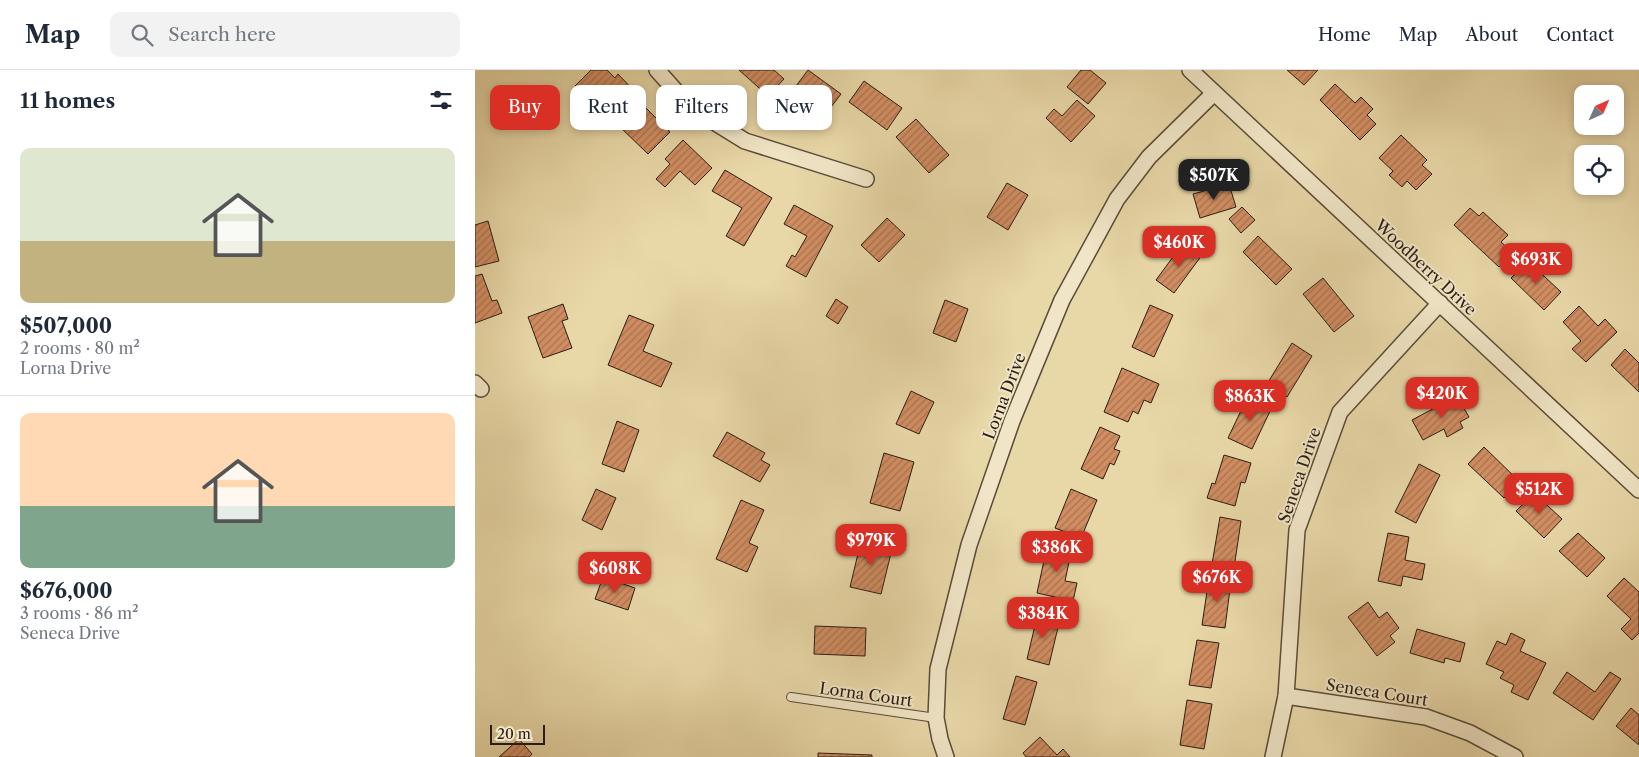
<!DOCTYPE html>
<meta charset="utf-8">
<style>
:root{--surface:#fff;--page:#f2f2f3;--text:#1f2937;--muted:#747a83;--line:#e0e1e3;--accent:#d93025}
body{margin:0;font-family:"Libre Caslon Text",serif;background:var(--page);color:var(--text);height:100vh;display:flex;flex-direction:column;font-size:19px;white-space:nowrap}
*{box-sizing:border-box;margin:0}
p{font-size:16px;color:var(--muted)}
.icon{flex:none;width:28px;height:28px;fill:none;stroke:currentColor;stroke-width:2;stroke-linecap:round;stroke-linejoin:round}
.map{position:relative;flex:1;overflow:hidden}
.panel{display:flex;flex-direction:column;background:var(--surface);width:475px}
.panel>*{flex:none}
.top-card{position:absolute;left:15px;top:15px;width:475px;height:45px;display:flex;gap:10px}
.needle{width:32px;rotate:45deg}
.controls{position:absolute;left:1099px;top:15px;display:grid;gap:10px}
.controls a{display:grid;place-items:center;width:50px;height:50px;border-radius:10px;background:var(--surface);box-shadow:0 2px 8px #0003;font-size:25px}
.scale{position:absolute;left:15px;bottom:12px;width:55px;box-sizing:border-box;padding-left:5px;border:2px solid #2a1d14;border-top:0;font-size:14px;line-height:18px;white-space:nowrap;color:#2a1d14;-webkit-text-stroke:4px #f0e5c6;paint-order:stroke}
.price{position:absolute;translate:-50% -42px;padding:0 11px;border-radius:10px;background:var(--accent);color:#fff;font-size:16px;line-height:32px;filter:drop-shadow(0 1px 2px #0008)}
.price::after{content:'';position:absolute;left:50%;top:30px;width:15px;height:11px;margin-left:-8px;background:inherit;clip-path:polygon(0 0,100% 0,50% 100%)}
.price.on{background:#222;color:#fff}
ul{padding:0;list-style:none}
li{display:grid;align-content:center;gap:10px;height:265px;padding:0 20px}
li+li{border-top:1px solid var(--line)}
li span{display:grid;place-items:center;height:155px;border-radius:10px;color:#555}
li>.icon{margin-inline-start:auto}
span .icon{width:90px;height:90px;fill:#fffc;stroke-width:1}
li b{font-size:21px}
h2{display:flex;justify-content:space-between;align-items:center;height:60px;padding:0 20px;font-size:21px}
.pill{padding:0 18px;border-radius:10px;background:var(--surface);box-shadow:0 2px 8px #0003;font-size:18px;line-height:45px}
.pill.on{background:var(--accent);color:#fff}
header{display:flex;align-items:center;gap:30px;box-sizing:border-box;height:70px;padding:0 25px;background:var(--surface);border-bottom:1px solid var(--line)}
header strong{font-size:24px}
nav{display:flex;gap:28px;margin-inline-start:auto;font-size:18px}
.search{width:350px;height:45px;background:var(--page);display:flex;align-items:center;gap:12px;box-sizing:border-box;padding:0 18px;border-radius:10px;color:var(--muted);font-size:19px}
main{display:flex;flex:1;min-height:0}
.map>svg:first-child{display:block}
.building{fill:url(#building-hatch);stroke:#2a1d14}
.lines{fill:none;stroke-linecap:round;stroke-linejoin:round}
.service-casing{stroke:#5a4c39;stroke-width:10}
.minor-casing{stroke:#5a4c39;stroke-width:18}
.service{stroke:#f0e5c6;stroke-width:8}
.minor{stroke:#f0e5c6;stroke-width:15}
.labels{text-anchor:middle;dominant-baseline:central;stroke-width:4;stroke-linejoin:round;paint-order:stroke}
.street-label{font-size:16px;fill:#2a1d14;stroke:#f0e5c6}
</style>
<header>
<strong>Map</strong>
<div class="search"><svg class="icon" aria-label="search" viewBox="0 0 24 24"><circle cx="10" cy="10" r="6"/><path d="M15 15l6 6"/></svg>Search here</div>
<nav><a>Home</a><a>Map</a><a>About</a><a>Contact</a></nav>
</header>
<main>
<section class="panel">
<h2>11 homes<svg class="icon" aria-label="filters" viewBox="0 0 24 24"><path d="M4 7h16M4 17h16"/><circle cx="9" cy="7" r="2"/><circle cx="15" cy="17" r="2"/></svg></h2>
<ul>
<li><span style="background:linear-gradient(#dfe7d0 60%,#c2b280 0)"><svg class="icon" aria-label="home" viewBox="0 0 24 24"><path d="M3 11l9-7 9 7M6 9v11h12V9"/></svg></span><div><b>$507,000</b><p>2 rooms · 80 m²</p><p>Lorna Drive</p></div></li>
<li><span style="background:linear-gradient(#ffd9b3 60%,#7fa58c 0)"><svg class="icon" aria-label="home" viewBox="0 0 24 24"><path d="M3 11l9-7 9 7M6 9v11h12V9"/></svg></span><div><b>$676,000</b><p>3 rooms · 86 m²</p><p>Seneca Drive</p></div></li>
</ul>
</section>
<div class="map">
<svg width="1164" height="687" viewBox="0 0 1164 687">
<defs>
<pattern id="building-hatch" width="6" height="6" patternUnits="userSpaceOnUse" patternTransform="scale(1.25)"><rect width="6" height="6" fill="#d18e62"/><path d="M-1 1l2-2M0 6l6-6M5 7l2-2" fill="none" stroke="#aa7350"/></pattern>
</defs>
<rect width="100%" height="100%" fill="#e8d7a7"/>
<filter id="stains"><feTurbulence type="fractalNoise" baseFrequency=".004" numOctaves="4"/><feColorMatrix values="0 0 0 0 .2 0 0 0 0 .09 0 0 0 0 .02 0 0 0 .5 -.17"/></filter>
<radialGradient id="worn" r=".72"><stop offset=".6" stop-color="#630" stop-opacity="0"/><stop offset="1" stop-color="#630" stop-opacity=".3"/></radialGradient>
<g class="building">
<path d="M116,0H132L140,8L143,4L162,24L134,51L100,16Z"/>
<path d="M264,0H299L309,9L293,26Z"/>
<path d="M333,0L366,24L350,45L318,20Z"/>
<path d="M606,0H615L631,13L613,34L592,17Z"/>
<path d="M812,0H843L829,15Z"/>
<path d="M389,11L427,38L412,60L374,32Z"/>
<path d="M860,14L880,33L886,27L898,39L892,45L901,54L885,70L845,30Z"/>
<path d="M602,30L620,46L596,72L571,48L579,39L587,46Z"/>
<path d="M166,33L195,62L173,84L144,56Z"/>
<path d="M441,49L474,85L454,103L421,67Z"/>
<path d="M926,65L952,90L947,95L957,104L941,120L932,111L927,117L914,105L918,101L904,88Z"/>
<path d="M208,70L237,98L220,115L205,101L190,117L181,109L195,94L190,89Z"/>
<path d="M250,100L297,128L269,176L251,166L267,138L237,121Z"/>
<path d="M532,113L553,125L533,160L512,147Z"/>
<path d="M754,114L761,137L725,148L718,124Z"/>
<path d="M319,135L358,156L331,207L311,196L317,185L320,187L332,166L309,154Z"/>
<path d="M767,137L780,150L766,163L754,149Z"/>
<path d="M995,138L1004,146L1008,142L1033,165L1026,172L1037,182L1024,197L979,155Z"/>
<path d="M412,148L430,165L404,192L386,175Z"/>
<path d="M13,151L24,191L0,197V155Z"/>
<path d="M783,166L817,199L801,215L768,182Z"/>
<path d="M709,172L727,185L699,223L681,210Z"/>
<path d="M1053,191L1086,222L1069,240L1036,208Z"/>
<path d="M7,204L17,231L22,230L27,243L0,253V206Z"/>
<path d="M848,208L879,246L859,262L828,224Z"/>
<path d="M361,229L373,237L363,254L351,246Z"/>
<path d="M470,230L493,239L481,272L458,263Z"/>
<path d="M88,234L93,249L87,251L97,278L68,288L53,247Z"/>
<path d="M675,235L698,245L679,287L657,277Z"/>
<path d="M1104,236L1123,256L1130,249L1142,262L1111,292L1097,279L1106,271L1088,252Z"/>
<path d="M154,245L179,255L168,281L197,293L186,317L133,295Z"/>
<path d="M817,273L837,286L812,327L792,314Z"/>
<path d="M1150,279L1164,293V322L1136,295Z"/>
<path d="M647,298L684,314L676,333L669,330L663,344L658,341L653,352L629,342Z"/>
<path d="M436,321L459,332L444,364L421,354Z"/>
<path d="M773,326L797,337L777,379L753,368Z"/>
<path d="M982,326L994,347L985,352L988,358L972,367L969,359L948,370L937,350Z"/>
<path d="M142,351L164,360L149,402L127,394Z"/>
<path d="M625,357L645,366L639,379L645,381L639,395L635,393L628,409L606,399Z"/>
<path d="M252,362L290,383L286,390L295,395L285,412L238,386Z"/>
<path d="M1009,377L1045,412L1029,428L993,394Z"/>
<path d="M409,383L439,392L425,441L395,433Z"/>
<path d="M749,385L776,393L770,413L766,412L760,436L732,428L737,413L740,414Z"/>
<path d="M944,394L965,405L941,453L920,442Z"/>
<path d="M121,419L141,428L127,460L107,450Z"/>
<path d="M596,419L622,430L606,468L580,458Z"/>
<path d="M1059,423L1087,449L1069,468L1041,441Z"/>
<path d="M266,430L289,440L274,473L283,477L272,502L241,489Z"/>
<path d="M745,447L766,451L759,498L737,494Z"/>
<path d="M913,463L934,467L930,490L950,494L947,510L928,506L926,516L903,511Z"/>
<path d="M1103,463L1130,488L1112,507L1084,481Z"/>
<path d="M387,467L418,475L406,524L375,517Z"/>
<path d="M573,472L597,478L590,511L602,513L598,531L562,523Z"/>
<path d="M128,507L160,518L153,540L120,529Z"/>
<path d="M734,508L756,511L750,558L727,555Z"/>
<path d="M1149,508L1164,522V563L1157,570L1146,559L1156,549L1132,526Z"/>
<path d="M893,532L904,548L912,542L924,558L915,566L920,572L902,586L873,547Z"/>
<path d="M563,543L585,549L574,595L552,589Z"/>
<path d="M340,556L391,558L390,586L339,584Z"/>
<path d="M942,559L990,573L985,592L970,588L969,593L935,583Z"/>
<path d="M1036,563L1050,570L1045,581L1071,593L1053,630L1036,622L1039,615L1025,608L1029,602L1011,594L1022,571L1031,575Z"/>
<path d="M722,570L744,573L736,618L714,615Z"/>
<path d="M1092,602L1120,622L1135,602L1146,609L1118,650L1078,623Z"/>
<path d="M541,606L562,612L550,655L528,649Z"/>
<path d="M712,630L737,634L729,679L705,675Z"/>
<path d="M1156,638L1164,645V675L1141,656Z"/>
<path d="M565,667L582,685L588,679L595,687H551L548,683Z"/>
<path d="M44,669L57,684L54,687H24Z"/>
<path d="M343,683L397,685V687H343Z"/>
</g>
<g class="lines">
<g class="service-casing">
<path id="service" d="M316,627L461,648"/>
</g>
<g class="minor-casing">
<g id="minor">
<path d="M182,0L215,37L270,71L391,109"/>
<path d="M715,0L1164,420"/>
<path d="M0,313L6,319"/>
<path d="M811,626L951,647L995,663L1040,687"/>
<path d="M471,687L465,669L461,648L463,599L494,475L537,351L587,230L642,129L674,87L739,23"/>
<path d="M798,687L811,626L822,460L865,342L965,233"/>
</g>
</g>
<use href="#service" class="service"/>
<use href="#minor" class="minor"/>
</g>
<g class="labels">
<g class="street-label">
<text transform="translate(951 197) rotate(43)">Woodberry Drive</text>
<text transform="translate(529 326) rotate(-69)">Lorna Drive</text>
<text transform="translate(824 405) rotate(-71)">Seneca Drive</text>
<text transform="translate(902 622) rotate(9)">Seneca Court</text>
<text transform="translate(391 624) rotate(8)">Lorna Court</text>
</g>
</g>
<rect width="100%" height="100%" filter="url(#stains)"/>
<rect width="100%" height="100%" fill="url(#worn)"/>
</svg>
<div class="controls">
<a><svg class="needle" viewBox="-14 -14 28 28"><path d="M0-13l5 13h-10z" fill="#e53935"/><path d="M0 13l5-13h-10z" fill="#747a83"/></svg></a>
<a><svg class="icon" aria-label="locate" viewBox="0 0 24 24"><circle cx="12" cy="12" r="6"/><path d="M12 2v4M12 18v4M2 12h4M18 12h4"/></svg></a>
</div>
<div class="scale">20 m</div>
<b class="price on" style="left:739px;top:131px">$507K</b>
<b class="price" style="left:704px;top:198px">$460K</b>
<b class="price" style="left:1061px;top:215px">$693K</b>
<b class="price" style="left:967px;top:349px">$420K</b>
<b class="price" style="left:775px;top:352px">$863K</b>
<b class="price" style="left:1064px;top:445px">$512K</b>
<b class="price" style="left:396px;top:496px">$979K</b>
<b class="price" style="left:582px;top:503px">$386K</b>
<b class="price" style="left:140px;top:524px">$608K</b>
<b class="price" style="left:742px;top:533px">$676K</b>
<b class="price" style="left:568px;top:569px">$384K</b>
<div class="top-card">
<a class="pill on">Buy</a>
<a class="pill">Rent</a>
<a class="pill">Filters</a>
<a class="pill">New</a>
</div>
</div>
</main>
